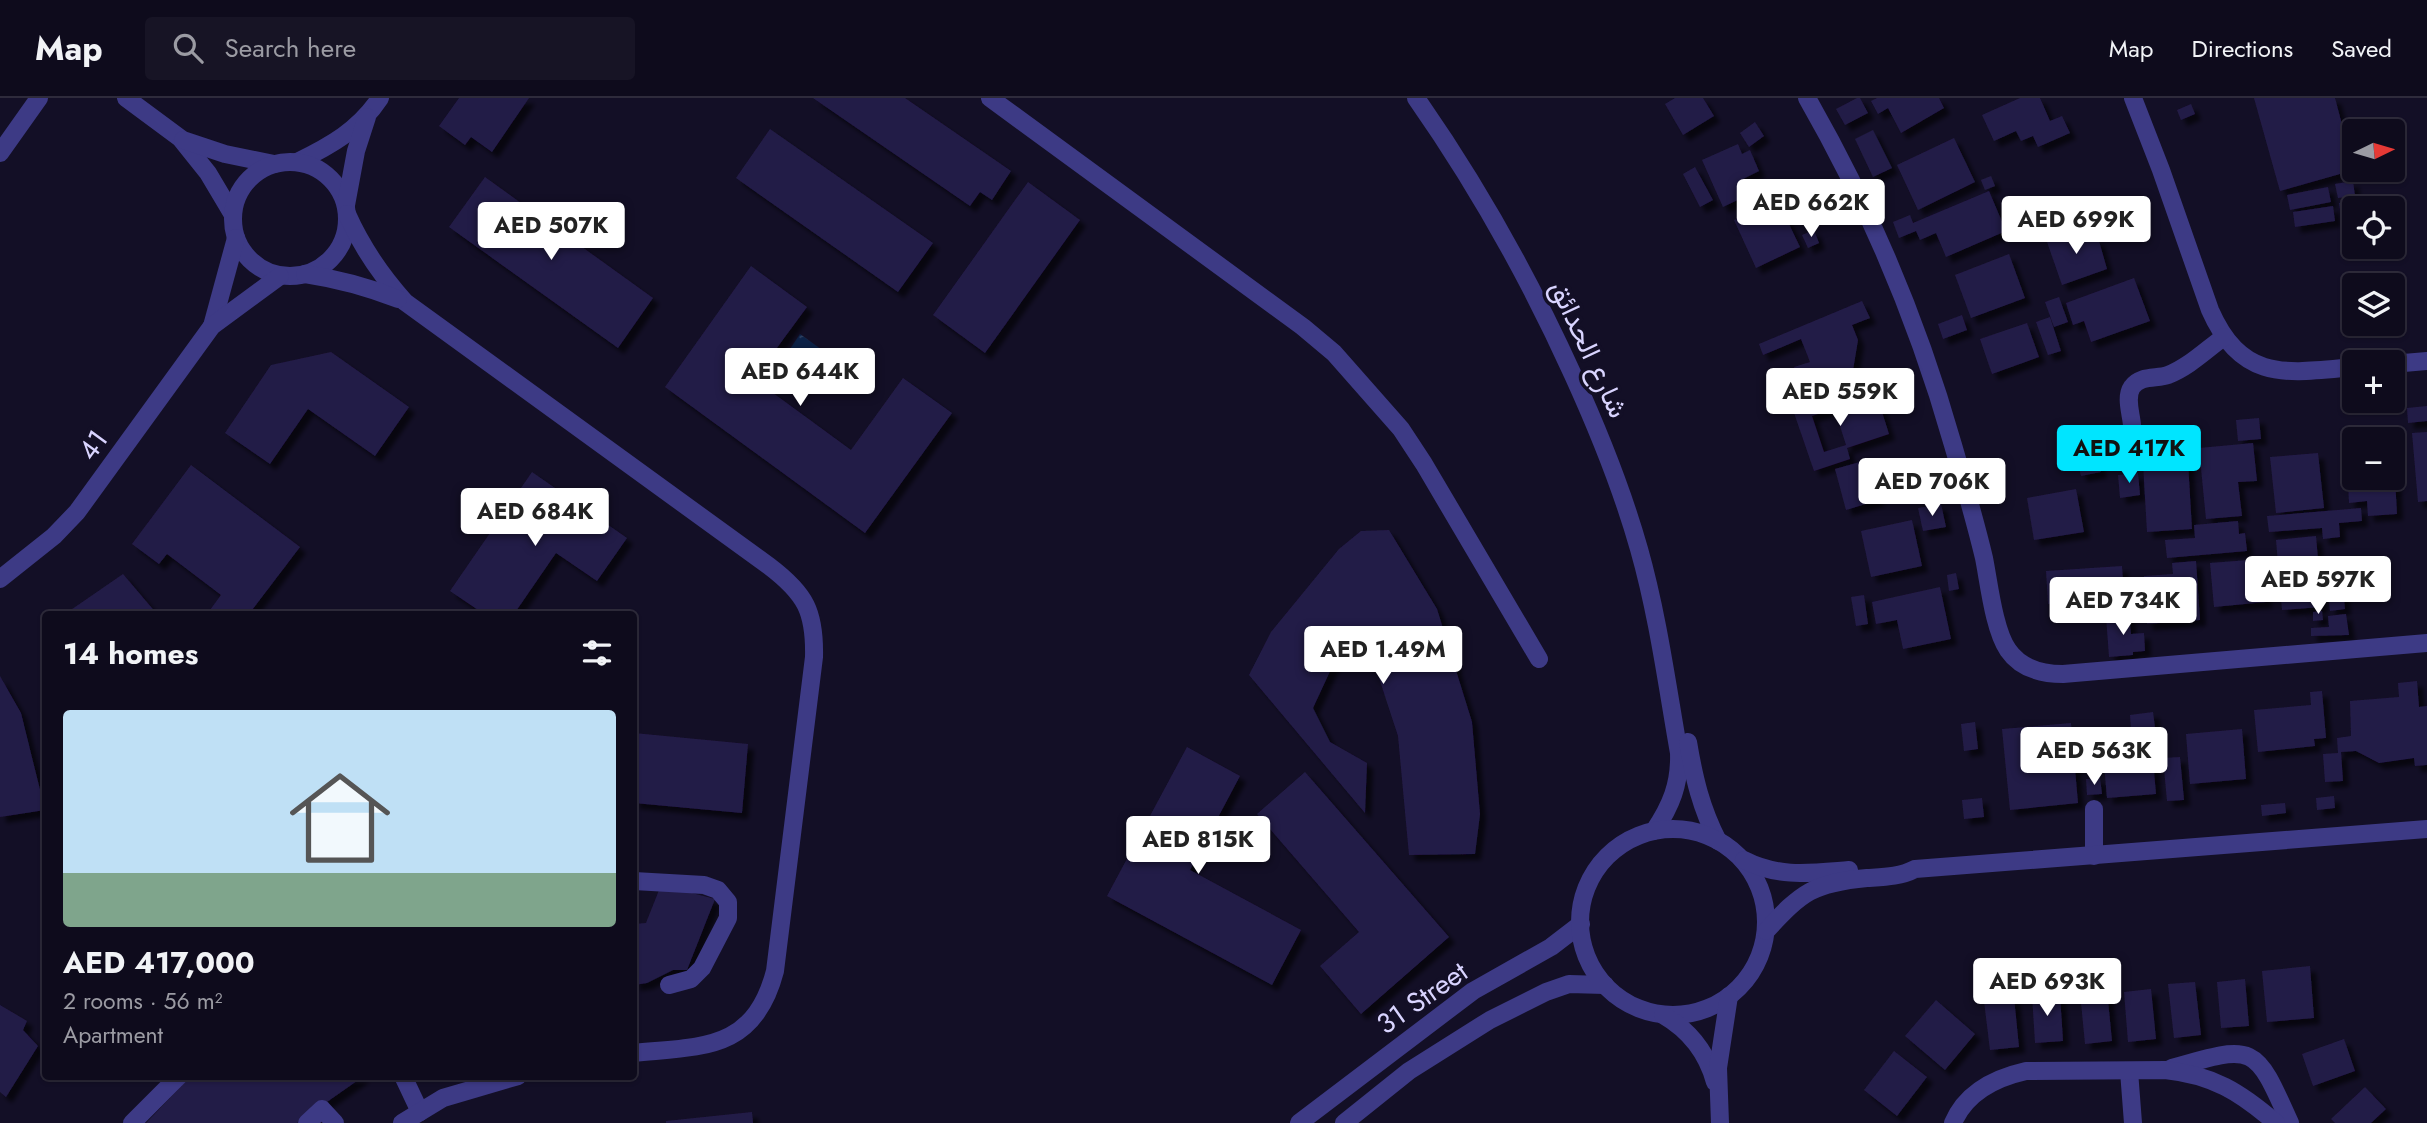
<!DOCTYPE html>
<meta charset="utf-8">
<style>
:root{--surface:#0e0b1c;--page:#171425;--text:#f1f3f6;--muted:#9b9ba3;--line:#2e2b3b;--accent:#00e5ff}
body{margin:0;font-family:Jost,Vazirmatn,sans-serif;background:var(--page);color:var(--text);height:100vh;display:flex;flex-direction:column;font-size:26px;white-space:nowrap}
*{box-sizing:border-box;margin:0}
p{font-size:23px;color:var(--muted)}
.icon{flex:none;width:38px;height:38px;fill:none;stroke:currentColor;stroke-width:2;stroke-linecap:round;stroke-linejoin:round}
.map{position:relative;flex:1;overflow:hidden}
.side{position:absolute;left:42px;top:513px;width:595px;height:469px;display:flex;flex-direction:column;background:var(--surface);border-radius:7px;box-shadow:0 2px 5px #0004,0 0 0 2px var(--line)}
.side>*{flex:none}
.needle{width:46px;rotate:85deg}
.tools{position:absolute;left:2342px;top:21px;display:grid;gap:14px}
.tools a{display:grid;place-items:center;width:63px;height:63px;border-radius:7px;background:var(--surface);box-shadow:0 2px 5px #0004,0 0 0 2px var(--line);font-size:35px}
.price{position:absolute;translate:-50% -60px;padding:0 16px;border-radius:7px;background:#fff;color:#222;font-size:23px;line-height:46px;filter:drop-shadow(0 2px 4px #0008)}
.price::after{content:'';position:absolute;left:50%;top:42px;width:21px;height:16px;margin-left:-10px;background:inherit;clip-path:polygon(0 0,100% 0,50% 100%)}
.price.selected{background:var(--accent);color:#111}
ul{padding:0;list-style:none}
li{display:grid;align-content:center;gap:14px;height:371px;padding:0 21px}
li+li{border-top:2px solid var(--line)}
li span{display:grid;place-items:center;height:217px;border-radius:7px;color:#555}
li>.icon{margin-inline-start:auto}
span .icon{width:126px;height:126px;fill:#fffc;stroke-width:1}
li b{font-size:30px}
h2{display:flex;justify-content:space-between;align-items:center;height:84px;padding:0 21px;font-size:30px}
header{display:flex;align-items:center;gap:42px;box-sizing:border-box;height:98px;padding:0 35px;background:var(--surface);border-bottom:2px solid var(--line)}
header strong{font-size:33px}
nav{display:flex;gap:38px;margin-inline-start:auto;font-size:24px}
.search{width:490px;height:63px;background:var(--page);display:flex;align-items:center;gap:18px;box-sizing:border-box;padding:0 24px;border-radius:7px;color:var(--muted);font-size:26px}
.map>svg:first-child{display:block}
.water{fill:url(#water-ripples)}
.building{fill:#241b47;filter:url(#shadow)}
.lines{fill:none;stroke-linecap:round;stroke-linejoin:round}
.minor{stroke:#3d3a85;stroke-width:18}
.tertiary{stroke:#3d3a85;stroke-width:18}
.labels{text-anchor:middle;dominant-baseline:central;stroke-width:7;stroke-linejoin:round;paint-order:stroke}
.street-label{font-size:28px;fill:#d9d4ff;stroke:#130f26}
</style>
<header>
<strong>Map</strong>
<div class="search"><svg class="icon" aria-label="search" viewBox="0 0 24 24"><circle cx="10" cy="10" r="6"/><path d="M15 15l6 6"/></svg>Search here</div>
<nav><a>Map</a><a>Directions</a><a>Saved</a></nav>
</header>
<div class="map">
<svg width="2427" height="1025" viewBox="0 0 2427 1025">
<defs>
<pattern id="water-ripples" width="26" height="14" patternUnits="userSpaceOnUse" patternTransform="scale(1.75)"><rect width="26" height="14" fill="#0c2248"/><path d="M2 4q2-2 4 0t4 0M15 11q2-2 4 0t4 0" fill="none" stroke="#2f4163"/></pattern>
<filter id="shadow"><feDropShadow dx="6" dy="6" stdDeviation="2" flood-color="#0009"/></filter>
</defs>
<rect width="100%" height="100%" fill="#130f26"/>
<path class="water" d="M800,236L850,272L849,286L838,294L788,254Z"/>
<g class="building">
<path d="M459,0H529L492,54L471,39L465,47L439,28Z"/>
<path d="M813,0H905L1011,73L992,102L980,94L970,108Z"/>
<path d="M1675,0H1703L1714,18L1683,37L1665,6Z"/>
<path d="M1857,0H1860L1868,15L1845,27L1836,11Z"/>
<path d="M1877,0H1939L1944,10L1901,35L1888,10L1878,16L1871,3Z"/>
<path d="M2020,0H2040L2050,23L2062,18L2070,35L2038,49L2033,38L2021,43L2016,33L1994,43L1982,17Z"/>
<path d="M2254,0H2335L2354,72L2280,93Z"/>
<path d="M2191,6L2195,16L2181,22L2177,12Z"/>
<path d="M1755,24L1764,38L1749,49L1740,35Z"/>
<path d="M770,31L933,145L898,194L736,80Z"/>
<path d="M1873,32L1892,70L1873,79L1855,41Z"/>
<path d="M1954,40L1975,84L1918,112L1897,67Z"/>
<path d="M1738,46L1742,56L1750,52L1759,73L1743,81L1750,96L1723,109L1702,62Z"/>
<path d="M1695,69L1713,102L1700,109L1683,76Z"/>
<path d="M1991,78L1995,88L1985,92L1981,82Z"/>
<path d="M485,79L653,200L618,250L449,129Z"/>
<path d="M2353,83L2355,98L2338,100L2335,86Z"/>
<path d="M1028,84L1080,122L985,255L933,217Z"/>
<path d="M2328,89L2331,104L2290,112L2287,97Z"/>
<path d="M1989,93L2006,133L1946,159L1936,135L1920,142L1916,133L1899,140L1893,124L1910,117L1913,125Z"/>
<path d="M1777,101L1800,149L1756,170L1734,122Z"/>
<path d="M2356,102L2357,110H2354V118L2341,119L2339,105Z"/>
<path d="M2106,108L2110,121L2094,127L2090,113Z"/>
<path d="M2333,108L2335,123L2295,129L2293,114Z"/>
<path d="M2072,131L2099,143L2107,171L2062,187L2046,141Z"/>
<path d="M1814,132L1819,145L1808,150L1802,137Z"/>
<path d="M2009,156L2025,200L1971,220L1955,177Z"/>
<path d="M751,168L807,209L754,281L851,352L903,280L952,315L865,435L665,289Z"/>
<path d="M2134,180L2150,223L2091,244L2084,223L2073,227L2066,205Z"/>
<path d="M2059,199L2068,224L2054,229L2045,204Z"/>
<path d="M1862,203L1870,220L1852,227L1858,242L1853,272L1802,293L1794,269L1810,264L1801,241L1763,257L1759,246Z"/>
<path d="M1962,217L1967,232L1943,241L1938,226Z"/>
<path d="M2050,219L2061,253L2048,257L2036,224Z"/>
<path d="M2027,225L2039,259L1992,276L1980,241Z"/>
<path d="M331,254L409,309L375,358L308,311L270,366L225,335L271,267Z"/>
<path d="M1894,271L1899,288L1872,296L1867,279Z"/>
<path d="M1800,294L1804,302L1790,307L1787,299Z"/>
<path d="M1827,297L1833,311L1812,318L1824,354L1846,347L1835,312L1877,298L1889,336L1847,350L1850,361L1814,373L1792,309Z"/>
<path d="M2427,308V323L2408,325L2407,310Z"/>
<path d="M2259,320L2261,341L2238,343L2236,322Z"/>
<path d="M2427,334V403L2418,404L2412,335Z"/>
<path d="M2253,345L2257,383L2238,384L2242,418L2206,421L2199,350Z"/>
<path d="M2187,347L2192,431L2147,434L2143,365L2159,364L2158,348Z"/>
<path d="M2318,355L2324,410L2276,415L2270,359Z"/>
<path d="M2098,356L2101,374L2081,378L2077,361Z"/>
<path d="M1867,362L1879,402L1846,412L1835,371Z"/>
<path d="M2347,365H2354V380H2395L2397,416L2368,418L2367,403L2349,405Z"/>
<path d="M191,367L300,449L249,516H207L221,497L167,456L159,466L132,446Z"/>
<path d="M532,374L627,440L597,483L556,455L514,516H484L450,493Z"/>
<path d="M2138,375L2140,397L2120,400L2118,377Z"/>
<path d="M2076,391L2084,434L2034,442L2027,400Z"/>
<path d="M1941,406L1946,429L1923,433L1918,410Z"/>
<path d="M2361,410L2362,423L2339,425L2340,439L2323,441L2322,430L2269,434L2267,418Z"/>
<path d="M1912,422L1922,468L1871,479L1861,433Z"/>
<path d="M2238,423L2239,436L2245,435L2247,453L2167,460L2165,442L2195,440L2194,427Z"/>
<path d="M1389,432L1437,511L1472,624L1480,716L1475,756L1409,757L1398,638L1365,537L1332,569L1313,610L1330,644L1367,665L1365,715L1249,577L1271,534L1339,451L1361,433Z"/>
<path d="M2316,438L2322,509L2282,512L2276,442Z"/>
<path d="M2262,461L2266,504L2214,509L2210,465Z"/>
<path d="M2196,463L2200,522L2147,526L2144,478L2173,476L2172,465Z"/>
<path d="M2122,468L2124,501L2048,506L2046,473Z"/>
<path d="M1956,475L1959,491L1949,493L1947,477Z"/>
<path d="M123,476L157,516H65Z"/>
<path d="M1940,489L1951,541L1903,551L1897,522L1876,526L1872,504Z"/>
<path d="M2343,490L2345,511L2330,513L2328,492Z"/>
<path d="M1864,497L1868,526L1856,528L1851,499Z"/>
<path d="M2322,513L2323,522L2313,523V514Z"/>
<path d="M2129,515L2131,536L2144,535L2145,553L2133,554V557L2109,559L2106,518Z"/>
<path d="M2346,516L2349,537L2311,538V530L2329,529L2328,518Z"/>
<path d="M0,578L21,615L45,712L0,719Z"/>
<path d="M2417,583L2419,609L2427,608V667L2415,668L2414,660L2379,665L2356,653L2341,654L2343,683L2325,684L2323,656L2338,655L2337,640L2351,638L2350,603L2399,599L2398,585Z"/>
<path d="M2322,593L2326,640L2314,641L2315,648L2258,654L2254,612L2311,607L2310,594Z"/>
<path d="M2153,614L2155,630L2131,633L2130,617Z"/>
<path d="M1975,624L1978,651L1964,653L1961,626Z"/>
<path d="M2071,625L2078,705L2010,712L2002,631Z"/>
<path d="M2242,631L2246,681L2190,686L2186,636Z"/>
<path d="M634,635L748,646L742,715L634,705Z"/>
<path d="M1187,649L1240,678L1190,772L1301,832L1272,887L1107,798Z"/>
<path d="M2152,651L2156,696L2107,700L2103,655Z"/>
<path d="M2180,659L2184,702L2167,703L2163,660Z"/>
<path d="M1305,674L1449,839L1361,916L1320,868L1359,834L1257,716Z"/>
<path d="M2100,680L2102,696L2087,697L2086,681Z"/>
<path d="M2334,698L2335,710L2317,712L2316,700Z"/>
<path d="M1982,700L1984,719L1964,721L1962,702Z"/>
<path d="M2285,705L2286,715L2262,718L2261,707Z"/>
<path d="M661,787L715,801L687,872H673L647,885L634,887V826L646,825Z"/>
<path d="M2310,868L2314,920L2267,924L2262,873Z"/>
<path d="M2245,881L2249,928L2221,930L2217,884Z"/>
<path d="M2195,884L2201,937L2174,940L2168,886Z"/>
<path d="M2151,891L2156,941L2128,944L2124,894Z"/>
<path d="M2107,892L2112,943L2085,946L2080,894Z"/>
<path d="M2060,896L2063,943L2035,945L2032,897Z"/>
<path d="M2014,899L2019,949L1990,952L1984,903Z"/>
<path d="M1936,902L1975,936L1945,972L1905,938Z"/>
<path d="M0,907L27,923L23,932L38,948L6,999L0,994Z"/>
<path d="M2344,941L2355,973L2313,988L2302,956Z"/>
<path d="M1894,953L1927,979L1897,1018L1864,992Z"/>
<path d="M191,978H364L297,1025H146Z"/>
<path d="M2365,989L2386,1011L2371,1025H2335L2331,1021Z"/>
<path d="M752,1014L753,1025H666V1023Z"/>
</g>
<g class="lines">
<g class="minor">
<path d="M126,0L180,40L208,75L233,117"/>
<path d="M990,0L1303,229L1334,255L1401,331L1424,366L1539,561"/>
<path d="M1807,0C1869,108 1919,227 1953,347C1964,385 1975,422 1984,460C1989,485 1994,532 2008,552C2021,571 2042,576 2063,576L2427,545"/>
<path d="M2133,0L2161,72L2210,212C2242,285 2287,275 2354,269"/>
<path d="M183,42L225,56L274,66"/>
<path d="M0,55L39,0"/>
<path d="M297,64C330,48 359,32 380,0"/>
<circle cx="290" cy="121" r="57"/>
<path d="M346,107L356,53L367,19"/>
<path d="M347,116C362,150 380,176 405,204L769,468C806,496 815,514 814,559L775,873C754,953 703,948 634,955"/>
<path d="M305,176C338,181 368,189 398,201"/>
<path d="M212,228L236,140"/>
<path d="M2392,266L2427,263"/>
<path d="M2132,327C2131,315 2125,299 2132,289C2140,277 2157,281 2168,277C2189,269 2207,251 2224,239"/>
<path d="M0,481L54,438L77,414L212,228L280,178"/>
<path d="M2094,711V758"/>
<path d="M634,783L704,787L718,792L728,804V820L702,870L691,881L669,887"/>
<path d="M2172,970C2255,946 2255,946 2290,1025"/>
<path d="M2129,973L2133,1025"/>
<path d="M403,978L420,1014"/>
<path d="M132,1025L179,978"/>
<path d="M307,1025L322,1011L335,1025"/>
<path d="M402,1025L443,1000L518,978"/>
<path d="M1299,1025L1473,893L1551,849L1581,826"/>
<path d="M1344,1025L1409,973L1490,922L1546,894L1569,886L1605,887"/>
<path d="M1953,1025C1966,994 1995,980 2026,973L2165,972C2213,977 2240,994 2276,1025"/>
</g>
<g class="tertiary">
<path d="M1416,0C1477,87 1529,180 1573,277C1599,334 1622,391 1639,451C1658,518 1667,587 1679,655C1680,686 1671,708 1654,733"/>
<path d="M1688,644C1694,680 1701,710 1718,743"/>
<circle cx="1673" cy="824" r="93"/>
<path d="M1744,762C1779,780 1811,775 1849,772"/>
<path d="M1766,833C1802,794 1813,785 1867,780C1883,779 1900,779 1915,771L2427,731"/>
<path d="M1663,917C1689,932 1707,955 1715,984"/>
<path d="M1720,1025L1718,970L1729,898"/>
</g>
</g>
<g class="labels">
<g class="street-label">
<text transform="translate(1589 251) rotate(65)">شارع الحدائق</text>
<text transform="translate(93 347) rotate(-54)">41</text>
<text transform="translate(1422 900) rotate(-35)">31 Street</text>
</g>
</g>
</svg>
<div class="tools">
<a><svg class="needle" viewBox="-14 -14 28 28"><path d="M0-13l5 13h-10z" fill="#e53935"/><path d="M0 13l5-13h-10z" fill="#9b9ba3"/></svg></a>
<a><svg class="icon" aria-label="locate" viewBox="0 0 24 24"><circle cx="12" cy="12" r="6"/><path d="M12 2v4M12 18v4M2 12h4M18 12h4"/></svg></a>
<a><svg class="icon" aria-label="layers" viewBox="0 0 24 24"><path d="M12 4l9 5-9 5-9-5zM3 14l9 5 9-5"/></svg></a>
<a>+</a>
<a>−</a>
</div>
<b class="price" style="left:1811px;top:141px">AED 662K</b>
<b class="price" style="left:2076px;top:158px">AED 699K</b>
<b class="price" style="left:551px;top:164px">AED 507K</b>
<b class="price" style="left:800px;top:310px">AED 644K</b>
<b class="price" style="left:1840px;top:330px">AED 559K</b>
<b class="price selected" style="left:2129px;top:387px">AED 417K</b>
<b class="price" style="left:1932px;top:420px">AED 706K</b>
<b class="price" style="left:535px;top:450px">AED 684K</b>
<b class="price" style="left:2318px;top:518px">AED 597K</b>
<b class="price" style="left:2123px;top:539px">AED 734K</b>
<b class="price" style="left:1383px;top:588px">AED 1.49M</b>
<b class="price" style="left:2094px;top:689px">AED 563K</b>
<b class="price" style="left:1198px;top:778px">AED 815K</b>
<b class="price" style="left:2047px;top:920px">AED 693K</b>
<section class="side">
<h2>14 homes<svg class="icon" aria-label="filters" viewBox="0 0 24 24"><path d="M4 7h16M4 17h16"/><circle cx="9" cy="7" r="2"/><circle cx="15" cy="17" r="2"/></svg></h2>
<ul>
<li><span style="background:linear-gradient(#bfe0f5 75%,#7fa58c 0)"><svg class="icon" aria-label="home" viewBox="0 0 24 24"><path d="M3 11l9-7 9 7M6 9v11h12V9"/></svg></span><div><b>AED 417,000</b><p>2 rooms · 56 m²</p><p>Apartment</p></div></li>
</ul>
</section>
</div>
